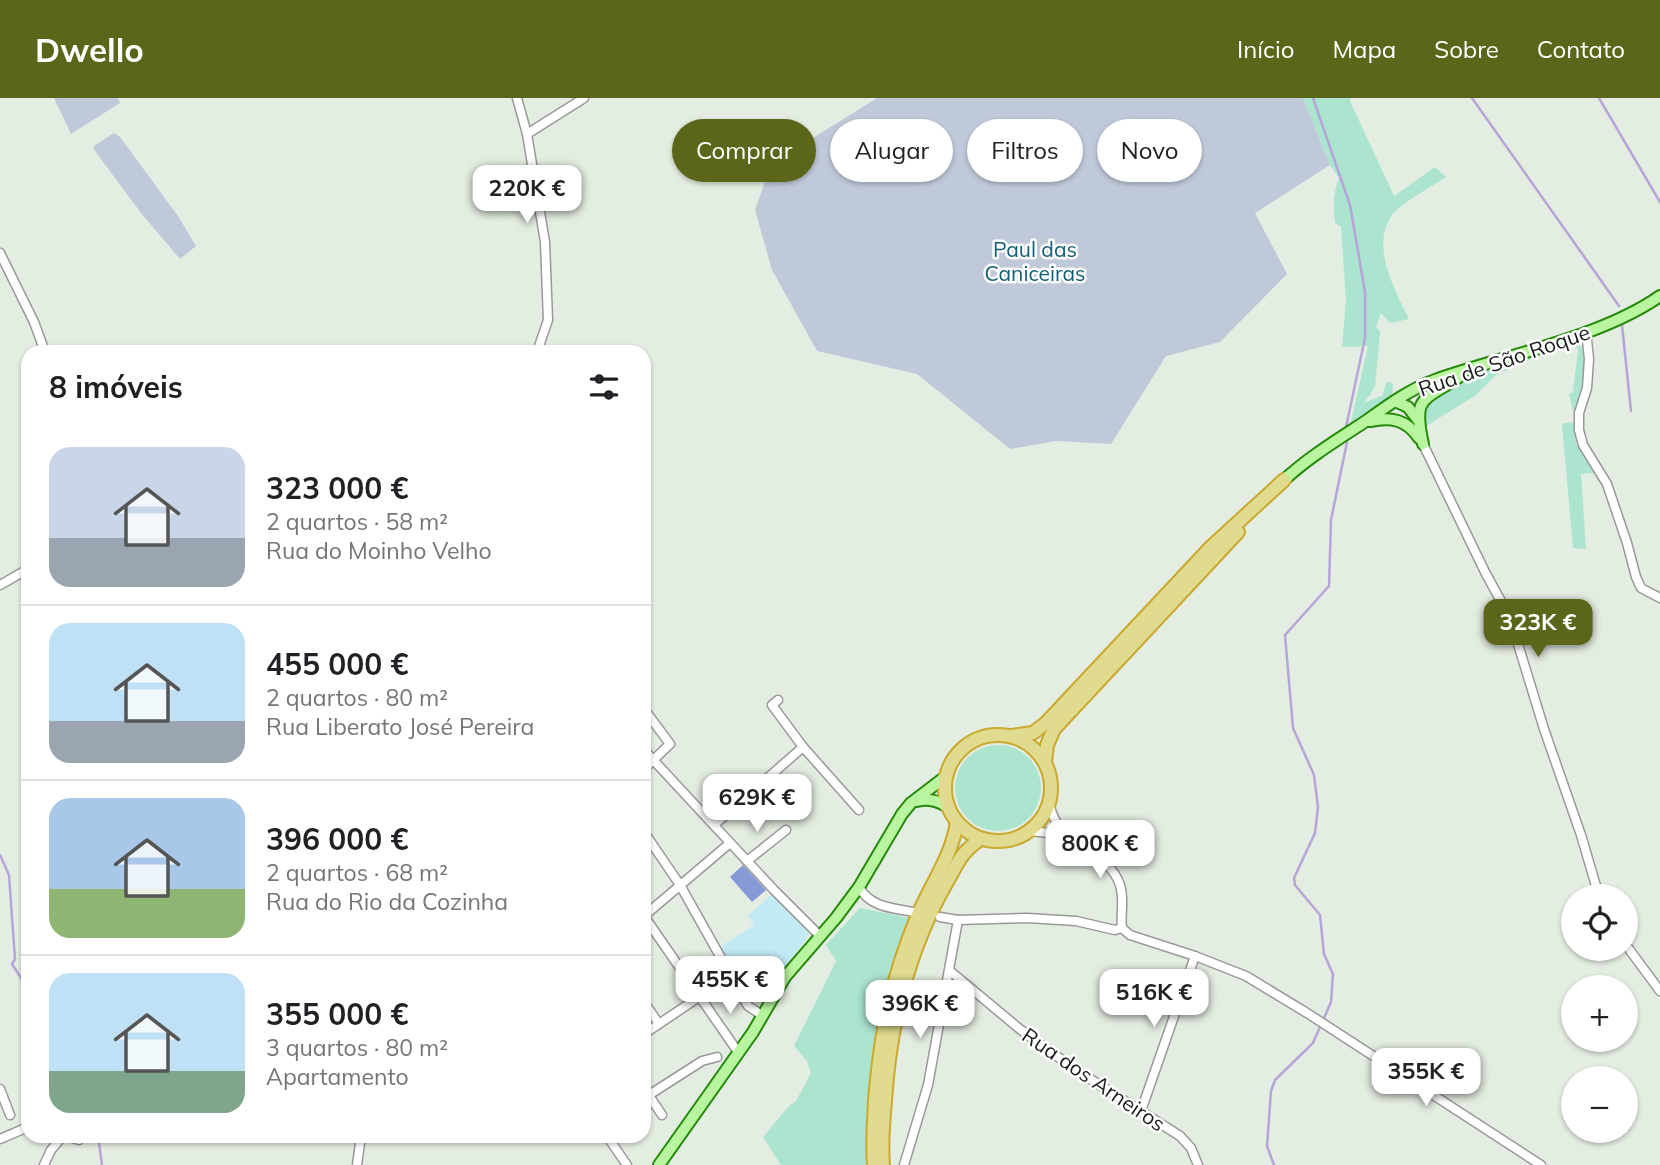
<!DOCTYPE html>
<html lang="pt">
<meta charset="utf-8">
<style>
:root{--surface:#fff;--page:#f2f2f2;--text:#202124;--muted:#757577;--line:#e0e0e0;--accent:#5c661a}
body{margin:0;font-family:Mulish,sans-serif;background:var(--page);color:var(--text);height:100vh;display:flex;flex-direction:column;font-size:26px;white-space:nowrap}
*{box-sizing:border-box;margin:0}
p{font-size:23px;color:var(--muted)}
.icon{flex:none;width:38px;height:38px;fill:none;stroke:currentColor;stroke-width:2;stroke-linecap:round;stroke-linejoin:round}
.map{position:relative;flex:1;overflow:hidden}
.side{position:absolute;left:21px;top:247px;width:630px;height:798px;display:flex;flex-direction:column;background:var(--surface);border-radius:21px;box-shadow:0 2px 5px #0004}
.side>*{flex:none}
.banner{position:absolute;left:672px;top:21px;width:665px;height:63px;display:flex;gap:14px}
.fabs{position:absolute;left:1561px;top:786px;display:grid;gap:14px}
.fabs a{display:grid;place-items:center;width:77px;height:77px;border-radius:50%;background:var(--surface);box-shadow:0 2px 5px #0004;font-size:35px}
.price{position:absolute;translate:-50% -60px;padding:0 16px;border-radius:14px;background:#fff;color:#222;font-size:23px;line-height:46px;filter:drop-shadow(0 2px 4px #0008)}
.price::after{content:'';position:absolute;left:50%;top:42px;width:21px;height:16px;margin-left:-10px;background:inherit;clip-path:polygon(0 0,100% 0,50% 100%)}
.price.selected{background:var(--accent);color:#fff}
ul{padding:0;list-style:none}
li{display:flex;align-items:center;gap:21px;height:175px;padding:0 28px}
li+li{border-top:2px solid var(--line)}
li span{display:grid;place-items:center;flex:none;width:196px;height:140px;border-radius:21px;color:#555}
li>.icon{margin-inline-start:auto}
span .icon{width:84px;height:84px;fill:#fffc;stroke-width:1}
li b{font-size:30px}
h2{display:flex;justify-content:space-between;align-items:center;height:84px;padding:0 28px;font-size:30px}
.pill{padding:0 24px;border-radius:32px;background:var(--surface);box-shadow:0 2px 5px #0004;font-size:24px;line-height:63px}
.pill.selected{background:var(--accent);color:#fff}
header{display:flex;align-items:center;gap:42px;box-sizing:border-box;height:98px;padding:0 35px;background:var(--accent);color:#fff}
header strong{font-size:33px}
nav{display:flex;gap:38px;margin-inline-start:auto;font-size:24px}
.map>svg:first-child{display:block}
.grass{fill:#abe4cf}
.wetland{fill:#c0c9da}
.park{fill:#c1eaf5}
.pitch{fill:#859ad7}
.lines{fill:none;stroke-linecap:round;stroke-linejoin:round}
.stream{stroke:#b7a5d8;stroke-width:2.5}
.minor-casing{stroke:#999;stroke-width:11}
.major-casing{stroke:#248a0a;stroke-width:14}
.highway-casing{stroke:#cba92f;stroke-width:16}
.minor{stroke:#fff;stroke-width:8}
.major{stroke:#b9f59f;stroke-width:10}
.highway{stroke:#e0db8e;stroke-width:12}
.labels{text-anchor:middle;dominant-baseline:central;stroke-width:5;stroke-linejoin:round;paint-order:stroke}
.park-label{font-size:21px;fill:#125e72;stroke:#fff}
.street-label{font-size:21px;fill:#1c1c1c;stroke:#fff}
</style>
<header>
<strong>Dwello</strong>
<nav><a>Início</a><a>Mapa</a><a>Sobre</a><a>Contato</a></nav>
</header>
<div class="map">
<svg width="1660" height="1067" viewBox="0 0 1660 1067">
<rect width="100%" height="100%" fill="#e4ede2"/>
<g class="grass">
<path d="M1303,0H1350V3L1394,98L1435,69L1446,79C1433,88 1401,105 1392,117C1370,149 1395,192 1409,221L1390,225L1381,215L1376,229L1380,233L1375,289L1364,305L1383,297L1386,284L1393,285L1392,299L1353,325L1351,324L1368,248L1342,249L1346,202L1341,129L1335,125C1333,108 1333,96 1339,80L1330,67Z"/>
<path d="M1575,243C1594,255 1588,300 1573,313L1569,296L1573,294L1578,252L1576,248L1542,256L1496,277L1476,297L1423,330C1424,321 1423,312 1428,304C1448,277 1541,254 1575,243Z"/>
<path d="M1571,324L1575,326L1576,346L1596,375L1581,376L1586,451L1573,450L1562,326Z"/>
<circle cx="998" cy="690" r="43"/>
<path d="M860,810L910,820C896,862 882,905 874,949C867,988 867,1028 867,1067H781L763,1039L789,1008L796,1003L811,975L807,963L794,948L836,863L826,847Z"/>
</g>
<g class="wetland">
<path d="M54,0H118L120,5L71,36Z"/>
<path d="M877,0H1303L1330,67L1255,115L1287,176L1220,244L1166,258L1111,346L1056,343L1010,351L917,276L817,253L772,172L755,112L771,66Z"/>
<path d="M114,35L120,39L178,118L196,148L180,161L141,115L95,53L93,49Z"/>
</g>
<path class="park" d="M772,796L809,834L805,843L759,903L756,904L748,900L720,851L723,847L754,827L748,818Z"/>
<path class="pitch" d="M743,767L766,792L752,804L730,779Z"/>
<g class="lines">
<g class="stream">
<path d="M1313,0L1350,107L1365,194V240L1346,329"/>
<path d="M1472,0L1619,208"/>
<path d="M1599,0L1660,104"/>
<path d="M1622,227L1631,313"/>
<path d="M0,757L9,777L15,861L12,866L28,891"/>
<path d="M98,1038L102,1067"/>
<path d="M1274,1067L1267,1048L1271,993L1275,982L1313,945L1331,904L1333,876L1324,856L1320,817L1295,787L1294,780L1315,735L1318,709L1314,677L1293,630L1285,537L1329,488L1331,422L1347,344"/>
</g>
<g class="minor-casing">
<g id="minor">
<path d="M517,0L527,36L545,144L548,222L537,254"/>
<path d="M527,36L584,0"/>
<path d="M0,155L34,224L45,254"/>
<path d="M1586,233L1589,261L1587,290L1579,315V332L1583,347L1607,386L1627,445L1636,479L1641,490L1660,500"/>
<path d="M1423,346L1485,474L1510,520L1544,631L1581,737L1599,798"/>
<path d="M0,487L28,471"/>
<path d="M778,602L772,607L803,649L859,712"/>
<path d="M644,611L670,646L644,671"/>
<path d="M644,652L774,792L820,838"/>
<path d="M1049,706C1052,717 1056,726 1064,735C1082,753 1111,760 1120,787C1125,804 1120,814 1122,830"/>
<path d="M714,727L803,649"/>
<path d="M1031,733L1066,737"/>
<path d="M644,734L680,787L748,908L763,918"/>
<path d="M747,763L786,732"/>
<path d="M859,789C871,811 896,810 918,815"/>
<path d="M644,818L738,954"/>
<path d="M644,818L730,745"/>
<path d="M940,819L958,822L1027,820L1076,823L1115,832L1122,830"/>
<path d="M1122,830L1130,837L1195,858L1246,878L1307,915L1541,1067"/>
<path d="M1626,847L1660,893"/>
<path d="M950,873L1021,932L1076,972L1180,1038L1191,1050L1198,1067"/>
<path d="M644,904L659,926"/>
<path d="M644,936L699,899"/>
<path d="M644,990L662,1017"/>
<path d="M0,991L10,1017"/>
<path d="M649,997L702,963L717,959"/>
<path d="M1141,1013L1195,858"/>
<path d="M66,1038L79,1042L82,1038"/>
<path d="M607,1038L627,1067"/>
<path d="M0,1041L28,1029"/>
<path d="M44,1067L51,1052L63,1038"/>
<path d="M357,1067L361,1038"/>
<path d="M904,1067L928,987L958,822"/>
</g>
</g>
<g class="major-casing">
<g id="major">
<path d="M1395,303L1408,309L1418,322"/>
<path d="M1370,323C1391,319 1406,321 1419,340"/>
<path d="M1423,346C1412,297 1424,303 1459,279"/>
<path d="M1284,382C1309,359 1337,342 1366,323C1387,308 1410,291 1435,282C1505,257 1600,240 1660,198"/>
<path d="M917,703C929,700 938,703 948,709"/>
<path d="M659,1067L753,934L785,879L836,820L859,789L902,716L911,705L945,679"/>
</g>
</g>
<g class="highway-casing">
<g id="highway">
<circle cx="998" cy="690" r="53"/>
<path d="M1012,638L1033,635L1046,625L1210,450L1284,382"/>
<path d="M1045,664L1047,647L1054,631L1238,434"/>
<path d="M874,1067C872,1045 874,1025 875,1003C880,937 892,878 918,817C931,786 952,758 957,724"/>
<path d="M883,1067C881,1045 883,1024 885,1003C890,924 908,851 948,782C958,764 963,752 981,741"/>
</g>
</g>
<use href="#minor" class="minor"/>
<use href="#major" class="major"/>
<use href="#highway" class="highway"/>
</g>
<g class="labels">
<g class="park-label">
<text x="1035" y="151">Paul das<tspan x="1035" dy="24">Caniceiras</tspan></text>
</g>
<g class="street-label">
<text transform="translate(1504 262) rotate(-19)">Rua de São Roque</text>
<text transform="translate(1094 981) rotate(34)">Rua dos Arneiros</text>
</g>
</g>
</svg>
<div class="fabs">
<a><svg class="icon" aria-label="locate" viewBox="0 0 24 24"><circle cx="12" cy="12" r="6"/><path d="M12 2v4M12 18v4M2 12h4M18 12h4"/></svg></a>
<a>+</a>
<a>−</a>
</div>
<b class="price" style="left:527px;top:127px">220K €</b>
<b class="price selected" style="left:1538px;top:561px">323K €</b>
<b class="price" style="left:757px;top:736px">629K €</b>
<b class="price" style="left:1100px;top:782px">800K €</b>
<b class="price" style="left:730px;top:918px">455K €</b>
<b class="price" style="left:1154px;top:931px">516K €</b>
<b class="price" style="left:920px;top:942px">396K €</b>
<b class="price" style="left:1426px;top:1010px">355K €</b>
<div class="banner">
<a class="pill selected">Comprar</a>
<a class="pill">Alugar</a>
<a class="pill">Filtros</a>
<a class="pill">Novo</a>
</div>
<section class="side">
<h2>8 imóveis<svg class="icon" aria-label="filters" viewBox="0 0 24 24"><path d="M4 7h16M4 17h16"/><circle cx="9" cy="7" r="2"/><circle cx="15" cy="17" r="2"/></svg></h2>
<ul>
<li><span style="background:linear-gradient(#c9d6e8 65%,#9aa5b1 0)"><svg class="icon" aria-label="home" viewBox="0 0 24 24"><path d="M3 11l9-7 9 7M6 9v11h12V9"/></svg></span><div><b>323 000 €</b><p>2 quartos · 58 m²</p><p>Rua do Moinho Velho</p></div></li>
<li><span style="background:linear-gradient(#bfe0f5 70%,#9aa5b1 0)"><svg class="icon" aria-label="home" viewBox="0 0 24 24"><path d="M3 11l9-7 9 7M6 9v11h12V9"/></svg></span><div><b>455 000 €</b><p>2 quartos · 80 m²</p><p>Rua Liberato José Pereira</p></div></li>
<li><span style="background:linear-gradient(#a9c7e8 65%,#8fb573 0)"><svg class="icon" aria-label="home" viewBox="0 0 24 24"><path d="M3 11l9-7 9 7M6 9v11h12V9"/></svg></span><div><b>396 000 €</b><p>2 quartos · 68 m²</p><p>Rua do Rio da Cozinha</p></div></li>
<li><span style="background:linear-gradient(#bfe0f5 70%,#7fa58c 0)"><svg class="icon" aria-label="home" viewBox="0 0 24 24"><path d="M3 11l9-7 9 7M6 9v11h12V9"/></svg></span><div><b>355 000 €</b><p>3 quartos · 80 m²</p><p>Apartamento</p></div></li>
</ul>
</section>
</div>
